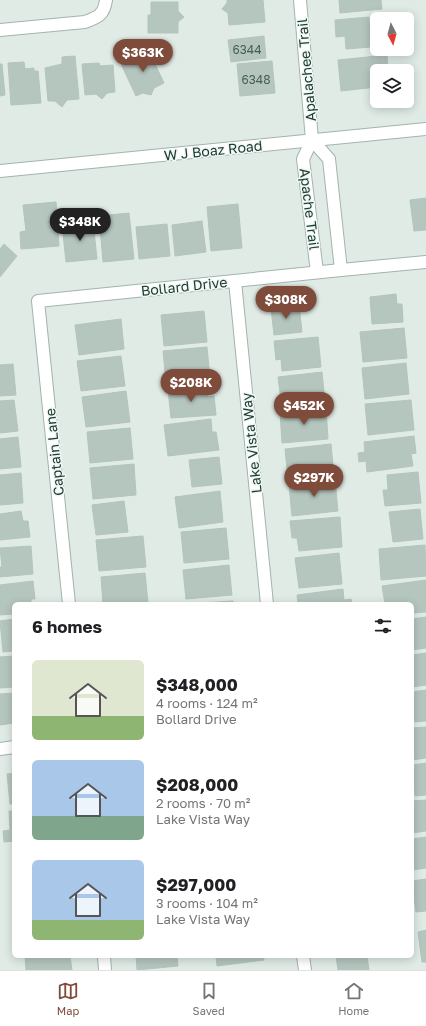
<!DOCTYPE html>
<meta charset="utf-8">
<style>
:root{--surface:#fff;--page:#f6f6f6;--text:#202124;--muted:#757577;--line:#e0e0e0;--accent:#7f4b3a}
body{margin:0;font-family:"Golos Text",sans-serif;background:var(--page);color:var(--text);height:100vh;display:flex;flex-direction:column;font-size:15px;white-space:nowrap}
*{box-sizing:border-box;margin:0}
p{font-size:13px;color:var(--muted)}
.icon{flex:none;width:22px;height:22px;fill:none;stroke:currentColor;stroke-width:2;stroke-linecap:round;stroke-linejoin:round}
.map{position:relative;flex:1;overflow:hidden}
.side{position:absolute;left:12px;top:602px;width:402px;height:356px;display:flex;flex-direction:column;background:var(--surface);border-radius:6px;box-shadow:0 2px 10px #0003}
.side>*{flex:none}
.needle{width:26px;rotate:174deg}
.tools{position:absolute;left:370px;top:12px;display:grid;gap:8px}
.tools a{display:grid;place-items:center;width:44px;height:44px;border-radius:6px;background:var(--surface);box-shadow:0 2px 10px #0003;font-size:20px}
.price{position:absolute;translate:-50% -34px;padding:0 9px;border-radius:14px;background:var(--accent);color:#fff;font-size:13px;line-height:26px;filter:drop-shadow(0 1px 2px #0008)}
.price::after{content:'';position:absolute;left:50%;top:24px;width:12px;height:9px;margin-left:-6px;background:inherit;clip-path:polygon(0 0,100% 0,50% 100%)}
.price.on{background:#222;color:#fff}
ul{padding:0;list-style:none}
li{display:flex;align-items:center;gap:12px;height:100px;padding:0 20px}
li span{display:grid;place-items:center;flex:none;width:112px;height:80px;border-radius:6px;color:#555}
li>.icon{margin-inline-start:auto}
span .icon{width:48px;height:48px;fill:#fffc;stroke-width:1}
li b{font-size:17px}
h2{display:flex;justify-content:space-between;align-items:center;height:48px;padding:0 20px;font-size:17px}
.dock{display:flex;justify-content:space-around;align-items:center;height:56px;border-top:1px solid var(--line);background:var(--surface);font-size:11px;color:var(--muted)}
.dock a{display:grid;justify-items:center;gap:2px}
.dock .on{color:var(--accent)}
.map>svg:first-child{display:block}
.building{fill:#b5c6bf;stroke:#b2c5bd}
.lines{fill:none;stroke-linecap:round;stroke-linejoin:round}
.minor-casing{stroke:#a3b3ad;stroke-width:14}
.minor{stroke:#fff;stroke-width:12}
.labels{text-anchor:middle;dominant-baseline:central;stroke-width:3;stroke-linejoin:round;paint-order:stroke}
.number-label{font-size:12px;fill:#455e58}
.street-label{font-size:14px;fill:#203c35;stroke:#f0f8f4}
</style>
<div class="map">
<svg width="426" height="970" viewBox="0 0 426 970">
<rect width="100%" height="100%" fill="#e0ebe6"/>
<g class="building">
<path d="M227,0H263L265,22L229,25L228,13L222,9L227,3Z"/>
<path d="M339,0H381L382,9L340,13Z"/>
<path d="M151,2H178V11L184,17L178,22V33H148V15H151Z"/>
<path d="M369,17L371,47L346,49L345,36L336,37L335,20Z"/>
<path d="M264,36L266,58L231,62L228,40Z"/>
<path d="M146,45L164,83L154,88L151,95L143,93L136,96L121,64L135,58L134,56L137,55L135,51Z"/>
<path d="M387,55L388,71H377V87L341,91L338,60Z"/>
<path d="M75,56L79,99L67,100L62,107L55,101H48L45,68L62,64V57Z"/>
<path d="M272,61L275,93L240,96L237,64Z"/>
<path d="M24,62L25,69L34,68V71H38L41,103L11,105L8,63Z"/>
<path d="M99,63L100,66L113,65L115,92L107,93L102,99L96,94L85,95L82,64Z"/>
<path d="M0,64H2L5,95L0,96Z"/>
<path d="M426,198V230L414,231L410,200Z"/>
<path d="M56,202L59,246L21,249L20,232L26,231L23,205Z"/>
<path d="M238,204L242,248L211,251L207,207Z"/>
<path d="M129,213L134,259L103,262L99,216Z"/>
<path d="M93,221L97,259L66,262L62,224Z"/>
<path d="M202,221L206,252L175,256L172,225Z"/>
<path d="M167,224L170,256L139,259L136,227Z"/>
<path d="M4,244L17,256L0,277V249Z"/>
<path d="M396,294L397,304H402L403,322L372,324L370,297Z"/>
<path d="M299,305L302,332L274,335L271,308Z"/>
<path d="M204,311L207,342L164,346L161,315Z"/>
<path d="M121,319L124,349L79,355L75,325Z"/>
<path d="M404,328L407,358L363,362L360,332Z"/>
<path d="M318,337L321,367L282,371L281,359L276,360L274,341Z"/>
<path d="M207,347L210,378L166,382L163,351Z"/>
<path d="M121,356L125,386L81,391L77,361Z"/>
<path d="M406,363L409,394L365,399L362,368Z"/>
<path d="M13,364L16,395L0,396V365Z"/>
<path d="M322,372L325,402L282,408L278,377Z"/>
<path d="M207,387L208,397L214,396L216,415L171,418L168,390Z"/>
<path d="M126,391L130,422L86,427L82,397Z"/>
<path d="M14,400L18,431L0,433V401Z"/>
<path d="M411,400L414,430L368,435L365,404Z"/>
<path d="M326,408L328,439L282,443L280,412Z"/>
<path d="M211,419L212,432H216L219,450L168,456L164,425Z"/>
<path d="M130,428L133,459L90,463L87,432Z"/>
<path d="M414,436L416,453L411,454L413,466L367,472L366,461L359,462L358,453L365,452L364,442Z"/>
<path d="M18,437L21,467L0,469V439Z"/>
<path d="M331,444L334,475L288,479L285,449Z"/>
<path d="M219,457L222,484L192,487L189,460Z"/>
<path d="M134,464L136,495L93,499L90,468Z"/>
<path d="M418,472L421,503L385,506L383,490H388L387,475Z"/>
<path d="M21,473L23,503L0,505V475Z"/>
<path d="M335,480L338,511L292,516L289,485Z"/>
<path d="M220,491L223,522L179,528L175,497Z"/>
<path d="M124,501L128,532L96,535L92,505Z"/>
<path d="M420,509L423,539L393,542L389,512Z"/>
<path d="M21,511L23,521H28L30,537L0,540V514Z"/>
<path d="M340,517L342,547L299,551L297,538H292L290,521Z"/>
<path d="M226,528L229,559L184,563L181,532Z"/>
<path d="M143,536L146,567L99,571L96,540Z"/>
<path d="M425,545L426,576L381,580L379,549Z"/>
<path d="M31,546L33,574L0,577V567H2L0,548Z"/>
<path d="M339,553L342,584L299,588L295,558Z"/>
<path d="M229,565L232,595L186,599L183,570Z"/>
<path d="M145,573L148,603L103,604L101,577Z"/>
<path d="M426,580V612L412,613V604H385L382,586Z"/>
<path d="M33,581L35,599H31V604H14V614L0,615V585Z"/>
<path d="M343,589L344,600L351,599L352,604H298L297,595Z"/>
<path d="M233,601V604H201V603Z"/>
<path d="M426,617V648L412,650V619Z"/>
<path d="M14,619V651L3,652L0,621Z"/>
<path d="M426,653V685L412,687V655Z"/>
<path d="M14,656V687L0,688V657Z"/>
<path d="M426,690V721L412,722V692Z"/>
<path d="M14,693V723L0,725V694Z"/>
<path d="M426,727V758L412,760V728Z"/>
<path d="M426,763V795L415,796L413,765Z"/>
<path d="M14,773V804H10L7,774Z"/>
<path d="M426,800V831L412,833V801Z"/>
<path d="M9,811H14V841L4,842L3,831L10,830Z"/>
<path d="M426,837V868L412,870V839Z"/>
<path d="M426,879V911L416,912L412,881Z"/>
<path d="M426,930V962H422L418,932Z"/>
<path d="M25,956H70L72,970H26Z"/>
<path d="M136,956H177L178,966L137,970Z"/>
<path d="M216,956H263L264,960L217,966Z"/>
<path d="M336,956H367L369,970H338Z"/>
</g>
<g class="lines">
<g class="minor-casing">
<g id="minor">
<path d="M300,0L312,140L303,159L317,272"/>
<path d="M0,30L85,22C98,17 104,15 106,0"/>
<path d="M312,140L329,159L341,270"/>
<path d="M0,171L426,129"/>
<path d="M235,281L267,604"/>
<path d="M69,604L38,301L341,270L426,262"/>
<path d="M0,749L14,747"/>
<path d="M104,956L105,970"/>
<path d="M303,956L305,970"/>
</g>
</g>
<use href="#minor" class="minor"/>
</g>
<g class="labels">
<g class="number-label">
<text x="247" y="49">6344</text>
<text x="256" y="79">6348</text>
</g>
<g class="street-label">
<text transform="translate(306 70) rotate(-95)">Apalachee Trail</text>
<text transform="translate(213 150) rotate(-6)">W J Boaz Road</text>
<text transform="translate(310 209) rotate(83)">Apache Trail</text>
<text transform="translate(184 286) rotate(-6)">Bollard Drive</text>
<text transform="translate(251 443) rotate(-96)">Lake Vista Way</text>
<text transform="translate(54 452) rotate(-96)">Captain Lane</text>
</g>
</g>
</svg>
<div class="tools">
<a><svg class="needle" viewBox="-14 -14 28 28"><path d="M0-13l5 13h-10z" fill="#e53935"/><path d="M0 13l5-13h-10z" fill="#757577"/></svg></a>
<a><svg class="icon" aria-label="layers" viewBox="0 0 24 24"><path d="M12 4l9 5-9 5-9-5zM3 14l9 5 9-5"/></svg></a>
</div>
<b class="price" style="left:143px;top:73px">$363K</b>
<b class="price on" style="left:80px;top:242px">$348K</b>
<b class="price" style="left:286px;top:320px">$308K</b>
<b class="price" style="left:191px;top:403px">$208K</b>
<b class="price" style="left:304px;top:426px">$452K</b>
<b class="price" style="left:314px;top:498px">$297K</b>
<section class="side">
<h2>6 homes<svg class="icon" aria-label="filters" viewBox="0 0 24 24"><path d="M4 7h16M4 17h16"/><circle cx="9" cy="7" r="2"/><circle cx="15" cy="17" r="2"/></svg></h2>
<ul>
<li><span style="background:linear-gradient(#dfe7d0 70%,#8fb573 0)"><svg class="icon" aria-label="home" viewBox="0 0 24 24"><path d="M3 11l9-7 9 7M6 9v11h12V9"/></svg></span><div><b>$348,000</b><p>4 rooms · 124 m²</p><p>Bollard Drive</p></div></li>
<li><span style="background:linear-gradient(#a9c7e8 70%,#7fa58c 0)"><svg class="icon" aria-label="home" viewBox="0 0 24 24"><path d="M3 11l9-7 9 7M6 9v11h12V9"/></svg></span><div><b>$208,000</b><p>2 rooms · 70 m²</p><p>Lake Vista Way</p></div></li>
<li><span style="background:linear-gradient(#a9c7e8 75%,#8fb573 0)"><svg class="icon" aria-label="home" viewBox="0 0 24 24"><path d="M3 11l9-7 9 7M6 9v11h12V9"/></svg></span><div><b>$297,000</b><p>3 rooms · 104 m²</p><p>Lake Vista Way</p></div></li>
</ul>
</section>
</div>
<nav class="dock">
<a class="on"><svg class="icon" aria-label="map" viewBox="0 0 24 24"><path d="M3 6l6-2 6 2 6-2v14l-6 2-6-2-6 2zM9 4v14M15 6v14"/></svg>Map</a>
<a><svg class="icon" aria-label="saved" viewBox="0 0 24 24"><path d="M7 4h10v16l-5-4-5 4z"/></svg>Saved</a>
<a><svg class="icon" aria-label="home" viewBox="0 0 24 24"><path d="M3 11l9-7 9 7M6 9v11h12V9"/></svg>Home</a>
</nav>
